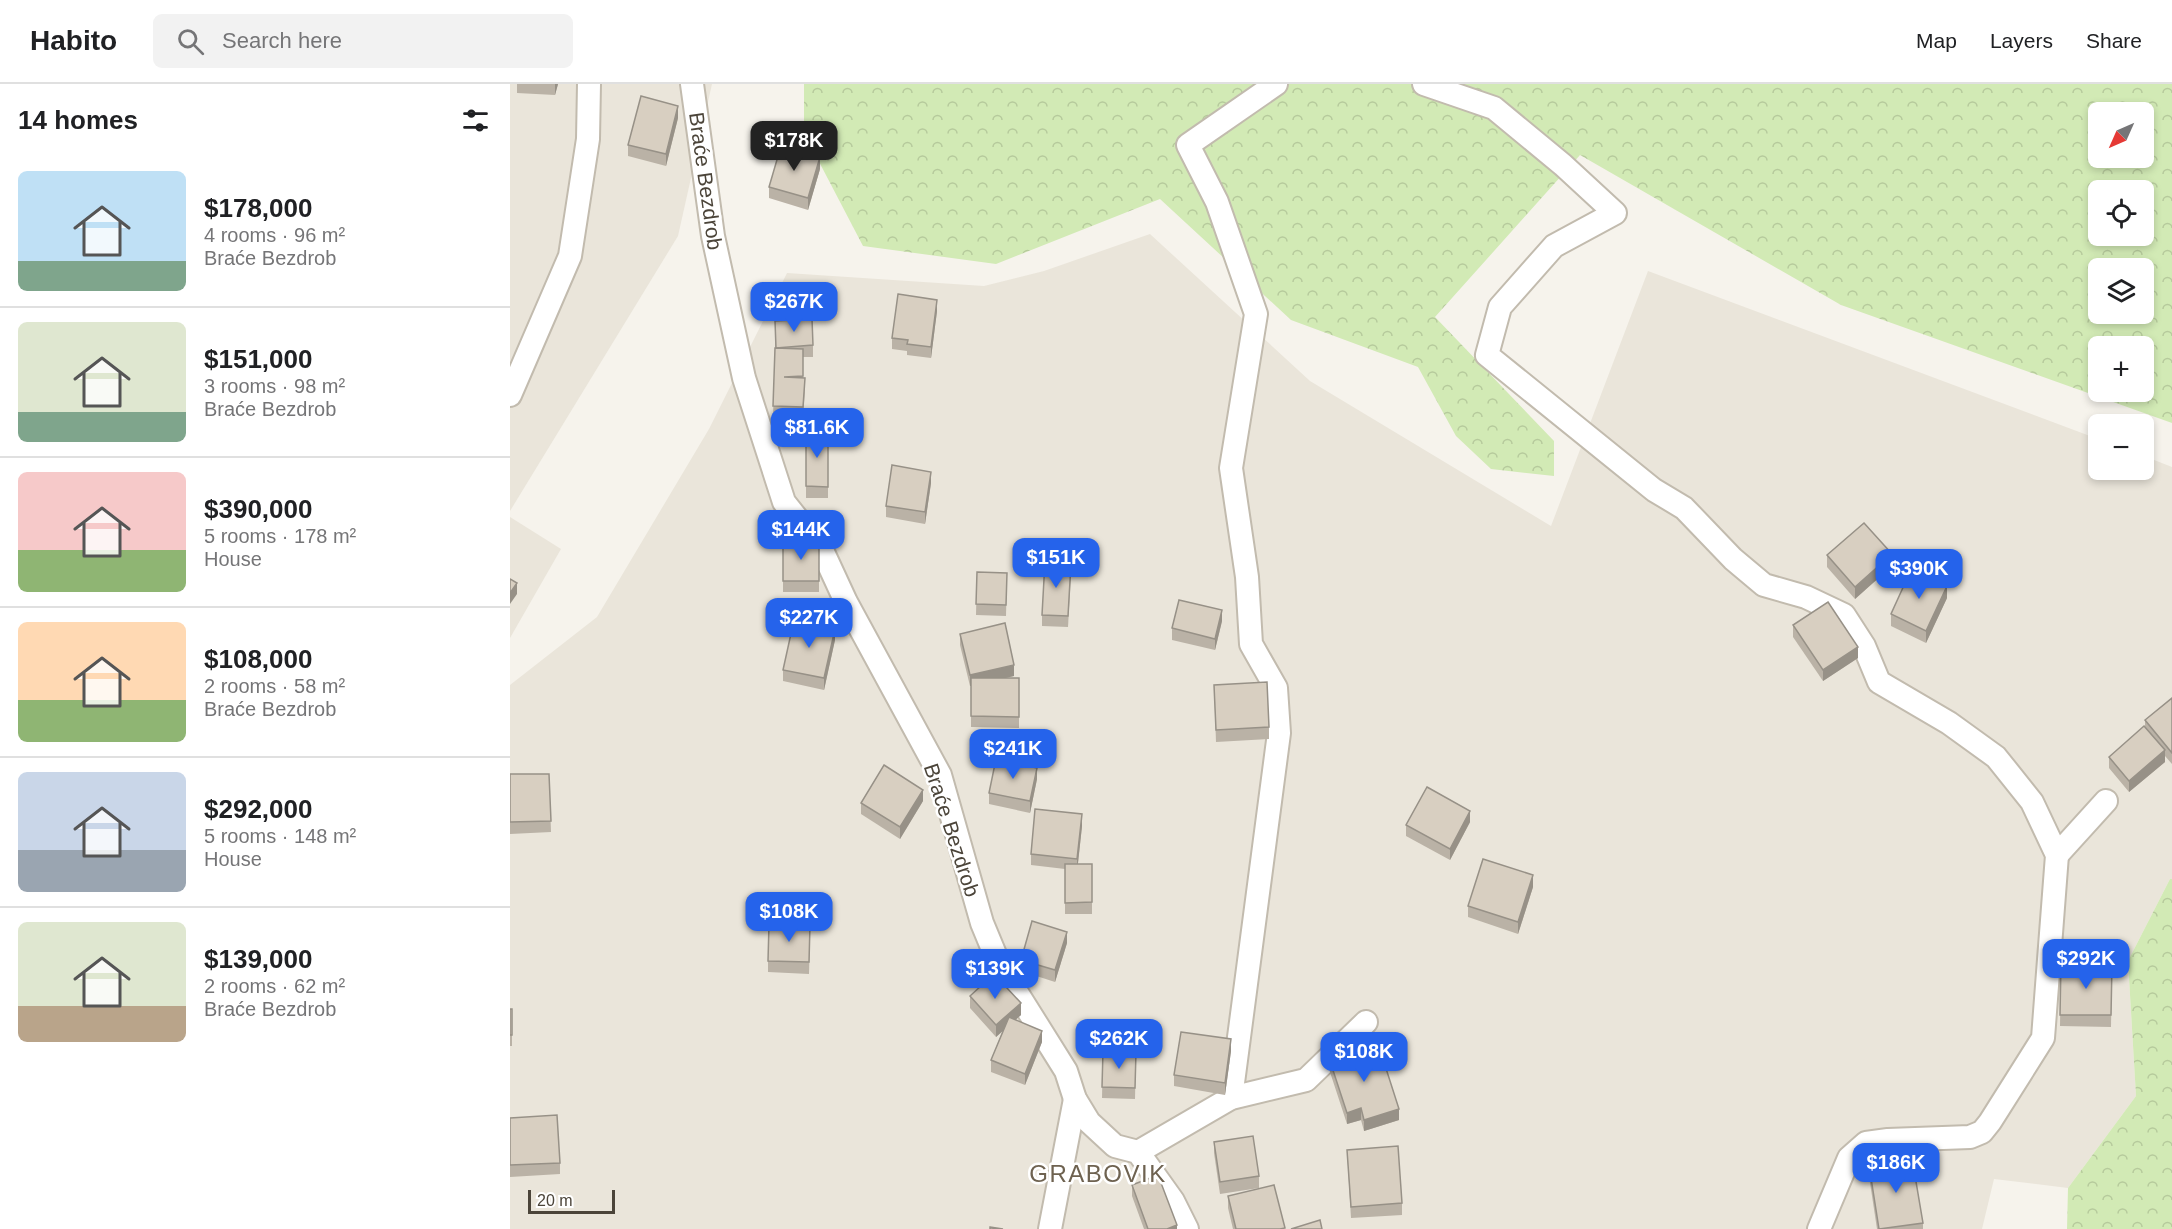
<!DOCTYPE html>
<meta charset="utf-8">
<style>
:root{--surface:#fff;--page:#f2f2f2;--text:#202124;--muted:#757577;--line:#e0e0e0;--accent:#2563eb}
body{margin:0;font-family:Helvetica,sans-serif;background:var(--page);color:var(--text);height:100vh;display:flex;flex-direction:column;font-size:22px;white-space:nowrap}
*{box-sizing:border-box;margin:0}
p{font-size:20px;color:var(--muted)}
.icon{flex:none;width:33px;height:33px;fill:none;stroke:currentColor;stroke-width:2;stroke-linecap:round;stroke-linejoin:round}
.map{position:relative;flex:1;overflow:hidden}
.sheet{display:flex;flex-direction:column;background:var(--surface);width:510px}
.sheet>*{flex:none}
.needle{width:39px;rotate:225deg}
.buttons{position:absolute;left:1578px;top:18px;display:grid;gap:12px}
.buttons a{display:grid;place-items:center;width:66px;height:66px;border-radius:9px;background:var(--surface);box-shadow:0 3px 9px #0003;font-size:30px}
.scale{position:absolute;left:18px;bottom:15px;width:87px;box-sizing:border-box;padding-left:6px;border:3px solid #4b4439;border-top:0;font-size:16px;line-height:21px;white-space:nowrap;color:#4b4439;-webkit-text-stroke:4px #fff;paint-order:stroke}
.price{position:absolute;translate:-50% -51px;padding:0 14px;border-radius:12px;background:var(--accent);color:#fff;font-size:20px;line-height:39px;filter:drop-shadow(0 2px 3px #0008)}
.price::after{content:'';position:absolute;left:50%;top:36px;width:18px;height:14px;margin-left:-9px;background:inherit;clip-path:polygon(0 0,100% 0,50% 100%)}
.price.current{background:#222;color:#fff}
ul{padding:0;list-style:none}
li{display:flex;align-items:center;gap:18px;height:150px;padding:0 18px}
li+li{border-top:2px solid var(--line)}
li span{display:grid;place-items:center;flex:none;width:168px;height:120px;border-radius:9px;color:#555}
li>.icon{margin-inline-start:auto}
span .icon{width:72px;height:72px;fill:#fffc;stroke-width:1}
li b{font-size:26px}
h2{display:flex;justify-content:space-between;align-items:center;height:72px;padding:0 18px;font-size:26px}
header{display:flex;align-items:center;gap:36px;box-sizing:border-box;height:84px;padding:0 30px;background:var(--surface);border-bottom:2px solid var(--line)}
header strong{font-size:28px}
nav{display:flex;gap:33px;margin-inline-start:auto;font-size:21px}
.search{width:420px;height:54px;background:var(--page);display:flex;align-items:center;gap:15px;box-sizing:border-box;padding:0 21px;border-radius:9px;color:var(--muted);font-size:22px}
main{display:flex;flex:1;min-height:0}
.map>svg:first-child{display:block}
.residential{fill:#eae5da}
.forest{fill:url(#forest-crowns);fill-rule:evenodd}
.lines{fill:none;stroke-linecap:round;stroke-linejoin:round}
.minor-casing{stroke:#c2bbae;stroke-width:26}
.minor{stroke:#fff;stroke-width:22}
.wall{fill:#bab2a6}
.shaded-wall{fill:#979187}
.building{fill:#d8cfc1;stroke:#979187;stroke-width:1.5}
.labels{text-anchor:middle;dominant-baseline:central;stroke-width:5;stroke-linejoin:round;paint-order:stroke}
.street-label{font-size:21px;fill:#4b4439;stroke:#fff}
.quarter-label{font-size:24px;letter-spacing:1.5px;fill:#6e6250;stroke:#fff}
</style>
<header>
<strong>Habito</strong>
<div class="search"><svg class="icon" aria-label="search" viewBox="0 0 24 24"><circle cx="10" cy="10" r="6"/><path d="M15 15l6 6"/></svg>Search here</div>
<nav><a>Map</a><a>Layers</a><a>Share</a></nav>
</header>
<main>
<section class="sheet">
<h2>14 homes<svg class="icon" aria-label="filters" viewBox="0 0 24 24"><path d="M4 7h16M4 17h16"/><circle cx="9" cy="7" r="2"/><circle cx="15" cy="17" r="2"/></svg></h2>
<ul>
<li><span style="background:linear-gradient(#bfe0f5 75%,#7fa58c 0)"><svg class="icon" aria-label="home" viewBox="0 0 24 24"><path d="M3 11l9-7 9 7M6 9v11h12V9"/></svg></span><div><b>$178,000</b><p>4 rooms · 96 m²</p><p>Braće Bezdrob</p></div></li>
<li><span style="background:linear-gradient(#dfe7d0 75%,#7fa58c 0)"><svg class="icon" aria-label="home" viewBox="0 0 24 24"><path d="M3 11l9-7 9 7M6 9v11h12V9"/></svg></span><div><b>$151,000</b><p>3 rooms · 98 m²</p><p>Braće Bezdrob</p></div></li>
<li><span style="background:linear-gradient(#f6c9c9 65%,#8fb573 0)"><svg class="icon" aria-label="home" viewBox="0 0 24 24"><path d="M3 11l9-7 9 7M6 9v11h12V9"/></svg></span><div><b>$390,000</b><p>5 rooms · 178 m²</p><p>House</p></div></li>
<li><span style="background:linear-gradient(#ffd9b3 65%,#8fb573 0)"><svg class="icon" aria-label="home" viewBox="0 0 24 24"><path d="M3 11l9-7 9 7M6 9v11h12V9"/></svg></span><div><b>$108,000</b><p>2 rooms · 58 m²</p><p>Braće Bezdrob</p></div></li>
<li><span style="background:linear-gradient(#c9d6e8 65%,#9aa5b1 0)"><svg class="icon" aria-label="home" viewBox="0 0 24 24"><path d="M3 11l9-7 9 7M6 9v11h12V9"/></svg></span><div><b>$292,000</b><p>5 rooms · 148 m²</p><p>House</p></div></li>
<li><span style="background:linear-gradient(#dfe7d0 70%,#b9a48a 0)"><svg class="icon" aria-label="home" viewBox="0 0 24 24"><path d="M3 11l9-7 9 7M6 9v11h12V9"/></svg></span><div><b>$139,000</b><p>2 rooms · 62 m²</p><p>Braće Bezdrob</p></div></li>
</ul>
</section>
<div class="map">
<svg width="1662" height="1145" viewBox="0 0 1662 1145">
<defs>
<pattern id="forest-crowns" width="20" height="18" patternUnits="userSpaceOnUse" patternTransform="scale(1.5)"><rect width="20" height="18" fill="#d2eab5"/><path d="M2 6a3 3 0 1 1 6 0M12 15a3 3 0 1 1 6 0" fill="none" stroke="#b6ca9c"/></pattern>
</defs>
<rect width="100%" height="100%" fill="#f6f3ec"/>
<g class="residential">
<path d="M0,0H202L168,152L0,427Z"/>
<path d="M640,150L800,297L1041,442L1138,187L1588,355V386H1634V372L1662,383V795H1660L1618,877L1626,1012L1558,1104L1484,1095L1472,1145H0V601L87,533L199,345L277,189L474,202L534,187Z"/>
<path d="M0,433L51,465L0,554Z"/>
</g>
<g class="forest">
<path d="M294,0H1662V339L1331,221L1070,71L925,233L1044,357V392L981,385L946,352L908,283L781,236L650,115L486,180L353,162L294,49ZM1588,28H1634V74H1588ZM1588,106H1634V152H1588ZM1588,184H1634V230H1588ZM1588,262H1634V308H1588Z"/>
<path d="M1660,795H1662V1145H1557L1558,1104L1626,1012L1618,877Z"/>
</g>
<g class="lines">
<g class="minor-casing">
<g id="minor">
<path d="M182,0L203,152L234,294L274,418L312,466L336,518L430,691L472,839L489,880L556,987L565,1015L579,1038L605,1062L628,1068L663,1117L677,1145"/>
<path d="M914,0L984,24L1053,81L1105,129L1044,162L990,223L977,271L1144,406L1174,424L1223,475L1254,501L1296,513L1334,531L1354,562L1369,598L1439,639L1486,673L1522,718L1547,771L1533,954L1480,1038L1472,1048L1460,1053L1378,1056L1356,1059L1339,1074L1309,1145"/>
<path d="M0,311L60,172L78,55L79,0"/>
<path d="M1547,771L1596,717"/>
<path d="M721,1014L769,649L766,604L741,560L737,493L721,384L746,230L707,118L678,61L766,0"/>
<path d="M628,1068L721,1014L796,996L856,938"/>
<path d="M540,1145L565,1015"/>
</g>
</g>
<use href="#minor" class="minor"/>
</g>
<g class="wall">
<path d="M7,0H48L45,11L7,9Z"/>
<path d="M168,34L156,82L118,72V61Z"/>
<path d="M310,85L298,126L259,114V103Z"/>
<path d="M427,227L421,274L397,271V267L382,265V254Z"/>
<path d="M265,237L303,261V273H293V294L295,305L293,335L263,333L265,265Z"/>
<rect x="296" y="347" width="22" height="67"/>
<path d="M421,399L415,440L376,433V422Z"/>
<rect x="273" y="457" width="36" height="51"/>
<path d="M1317,471L1382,482L1345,515L1317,483Z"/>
<path d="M467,488L497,489L496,532L466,531Z"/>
<path d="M561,490L558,543L532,542V531Z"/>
<path d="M1437,514L1416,559L1381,542V530Z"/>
<path d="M712,537L705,566L662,556V544Z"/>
<path d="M1283,541L1348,574L1313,597L1283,553Z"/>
<path d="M450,550L504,592L496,594H509V644L461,643V602H460L450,561Z"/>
<path d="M325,556L314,606L273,597V586Z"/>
<path d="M704,601L759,643V655L706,658Z"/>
<path d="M1662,614V680L1655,672V678L1619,708L1599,684V673L1635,643V636Z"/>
<path d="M0,690H39L41,748L0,750Z"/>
<path d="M527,695L520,729L479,720V709Z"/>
<path d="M413,717L390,755L351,730V719Z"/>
<path d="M960,738L940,776L896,752V741Z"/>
<path d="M572,742L568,780H582V830H555V785L521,781V770Z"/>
<path d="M1023,803L1008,850L958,833V822Z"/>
<path d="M300,853L299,890L258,888V877Z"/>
<path d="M557,859L545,898L511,887V876Z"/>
<path d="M1551,880L1602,881L1601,943L1550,942Z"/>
<path d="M460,912L511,931L505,936L532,958L515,1001L481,988V976L493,946L486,953L460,924Z"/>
<path d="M0,925L2,936V962H0Z"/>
<path d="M593,967L626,968L625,1015L592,1014Z"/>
<path d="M721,967L715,1011L664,1002V991Z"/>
<path d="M819,974L860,976L889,1036L854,1047L851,1036L837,1040L819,985Z"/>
<path d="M0,1034L50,1079V1090L0,1093Z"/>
<path d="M704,1058L749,1092V1104L710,1110L704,1069Z"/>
<path d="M837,1066L892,1119V1131L841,1134Z"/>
<path d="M1359,1081L1413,1139V1145H1367L1359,1092Z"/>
<path d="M622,1101L667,1145H634L622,1112Z"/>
<path d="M718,1112L775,1145H723L718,1124Z"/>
</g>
<g class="shaded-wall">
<path d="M45,0H48L45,11Z"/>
<path d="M168,22V34L156,82V70Z"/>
<path d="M310,73V85L298,126V114Z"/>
<path d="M427,216V227L421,274V263Z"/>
<path d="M421,388V399L415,440V428Z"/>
<path d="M1382,470V482L1345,515V503Z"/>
<path d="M7,499V510L0,520V509Z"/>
<path d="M1437,502V514L1416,559V547Z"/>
<path d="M712,526V537L705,566V555Z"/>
<path d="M325,545V556L314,606V594Z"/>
<path d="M1348,563V574L1313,597V586Z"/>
<path d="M504,581V592L460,602V591Z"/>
<path d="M1655,666V678L1619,708V697Z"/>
<path d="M527,684V695L520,729V717Z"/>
<path d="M413,706V717L390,755V743Z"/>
<path d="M960,727V738L940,776V765Z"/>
<path d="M572,730V742L567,787V775Z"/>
<path d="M1023,791V803L1008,850V838Z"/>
<path d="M557,848V859L545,898V886Z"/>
<path d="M511,919V931L486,953V941Z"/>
<path d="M532,947V958L515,1001V990Z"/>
<path d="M721,955V967L715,1011V999Z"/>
<path d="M851,1024V1036L837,1040V1029Z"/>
<path d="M889,1025V1036L854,1047V1036Z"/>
<path d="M667,1141V1145H657Z"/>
</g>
<g class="building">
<path d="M131,12L168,22L156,70L118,61Z"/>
<path d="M271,62L310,73L298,114L259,103Z"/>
<path d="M388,210L427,216L421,263L397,260L398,256L382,254Z"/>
<path d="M302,235L303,261L266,264L265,237Z"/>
<path d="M265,264L293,265V292L274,293L295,294L293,323L263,322Z"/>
<path d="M296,347H318V403L296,402Z"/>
<path d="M382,381L421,388L415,428L376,422Z"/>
<path d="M1354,439L1382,470L1345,503L1317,471Z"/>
<rect x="273" y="457" width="36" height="40"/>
<path d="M535,477L561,479L558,532L532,531Z"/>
<path d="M1401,486L1437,502L1416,547L1381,530Z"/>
<path d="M467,488L497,489L496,521L466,520Z"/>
<path d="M0,495L7,499L0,509Z"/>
<path d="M669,516L712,526L705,555L662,544Z"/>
<path d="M1318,518L1348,563L1313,586L1283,541Z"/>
<path d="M284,536L325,545L314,594L273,586Z"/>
<path d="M495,539L504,581L460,591L450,550Z"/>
<path d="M461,594H509V633L461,632Z"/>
<path d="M757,598L759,643L706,646L704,601Z"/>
<path d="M1662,614V669L1635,636Z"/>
<path d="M1634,642L1655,666L1619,697L1599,673Z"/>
<path d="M486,675L527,684L520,717L479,709Z"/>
<path d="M374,681L413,706L390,743L351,719Z"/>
<path d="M0,690H39L41,737L0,738Z"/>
<path d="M917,703L960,727L940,765L896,741Z"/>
<path d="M525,725L572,730L567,775L521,770Z"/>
<path d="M973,775L1023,791L1008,838L958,822Z"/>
<path d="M555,780H582V818L555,819Z"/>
<path d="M522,837L557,848L545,886L511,876Z"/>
<path d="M259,840L300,841L299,878L258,877Z"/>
<path d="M1551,880L1602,881L1601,931H1550Z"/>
<path d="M484,890L511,919L486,941L460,912Z"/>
<rect x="0" y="925" width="2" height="26"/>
<path d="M499,933L532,947L515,990L481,976Z"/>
<path d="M671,948L721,955L715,999L664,991Z"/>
<path d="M856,962L860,976L872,972L889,1025L854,1036L851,1024L837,1029L819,974Z"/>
<path d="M593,967L626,968L625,1004L592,1003Z"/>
<path d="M47,1031L50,1079L0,1081V1034Z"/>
<path d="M743,1052L749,1092L710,1098L704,1058Z"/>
<path d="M888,1062L892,1119L841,1123L837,1066Z"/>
<path d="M1402,1074L1413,1139L1369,1145L1359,1081Z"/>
<path d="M648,1091L667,1141L657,1145H638L622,1101Z"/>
<path d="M764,1101L775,1144L770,1145H726L718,1112Z"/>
<path d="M810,1136L812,1145H781Z"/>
<path d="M480,1143L493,1145H480Z"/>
</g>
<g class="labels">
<g class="street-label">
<text transform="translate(196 97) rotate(82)">Braće Bezdrob</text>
<text transform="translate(442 746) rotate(72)">Braće Bezdrob</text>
</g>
<g class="quarter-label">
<text x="588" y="1089">GRABOVIK</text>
</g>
</g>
</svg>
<div class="buttons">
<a><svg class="needle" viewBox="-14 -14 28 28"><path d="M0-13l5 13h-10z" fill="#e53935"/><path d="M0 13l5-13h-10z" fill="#757577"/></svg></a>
<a><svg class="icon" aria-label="locate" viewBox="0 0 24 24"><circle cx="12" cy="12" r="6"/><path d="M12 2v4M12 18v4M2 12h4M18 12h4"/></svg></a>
<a><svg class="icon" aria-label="layers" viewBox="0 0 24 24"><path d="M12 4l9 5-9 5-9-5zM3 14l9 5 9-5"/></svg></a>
<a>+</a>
<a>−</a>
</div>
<div class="scale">20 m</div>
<b class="price current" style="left:284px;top:88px">$178K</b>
<b class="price" style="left:284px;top:249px">$267K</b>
<b class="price" style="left:307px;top:375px">$81.6K</b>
<b class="price" style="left:291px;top:477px">$144K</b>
<b class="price" style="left:546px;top:505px">$151K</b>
<b class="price" style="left:1409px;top:516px">$390K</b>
<b class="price" style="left:299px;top:565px">$227K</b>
<b class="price" style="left:503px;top:696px">$241K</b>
<b class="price" style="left:279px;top:859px">$108K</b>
<b class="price" style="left:1576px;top:906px">$292K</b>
<b class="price" style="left:485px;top:916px">$139K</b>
<b class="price" style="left:609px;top:986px">$262K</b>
<b class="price" style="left:854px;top:999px">$108K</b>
<b class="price" style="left:1386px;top:1110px">$186K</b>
</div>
</main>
